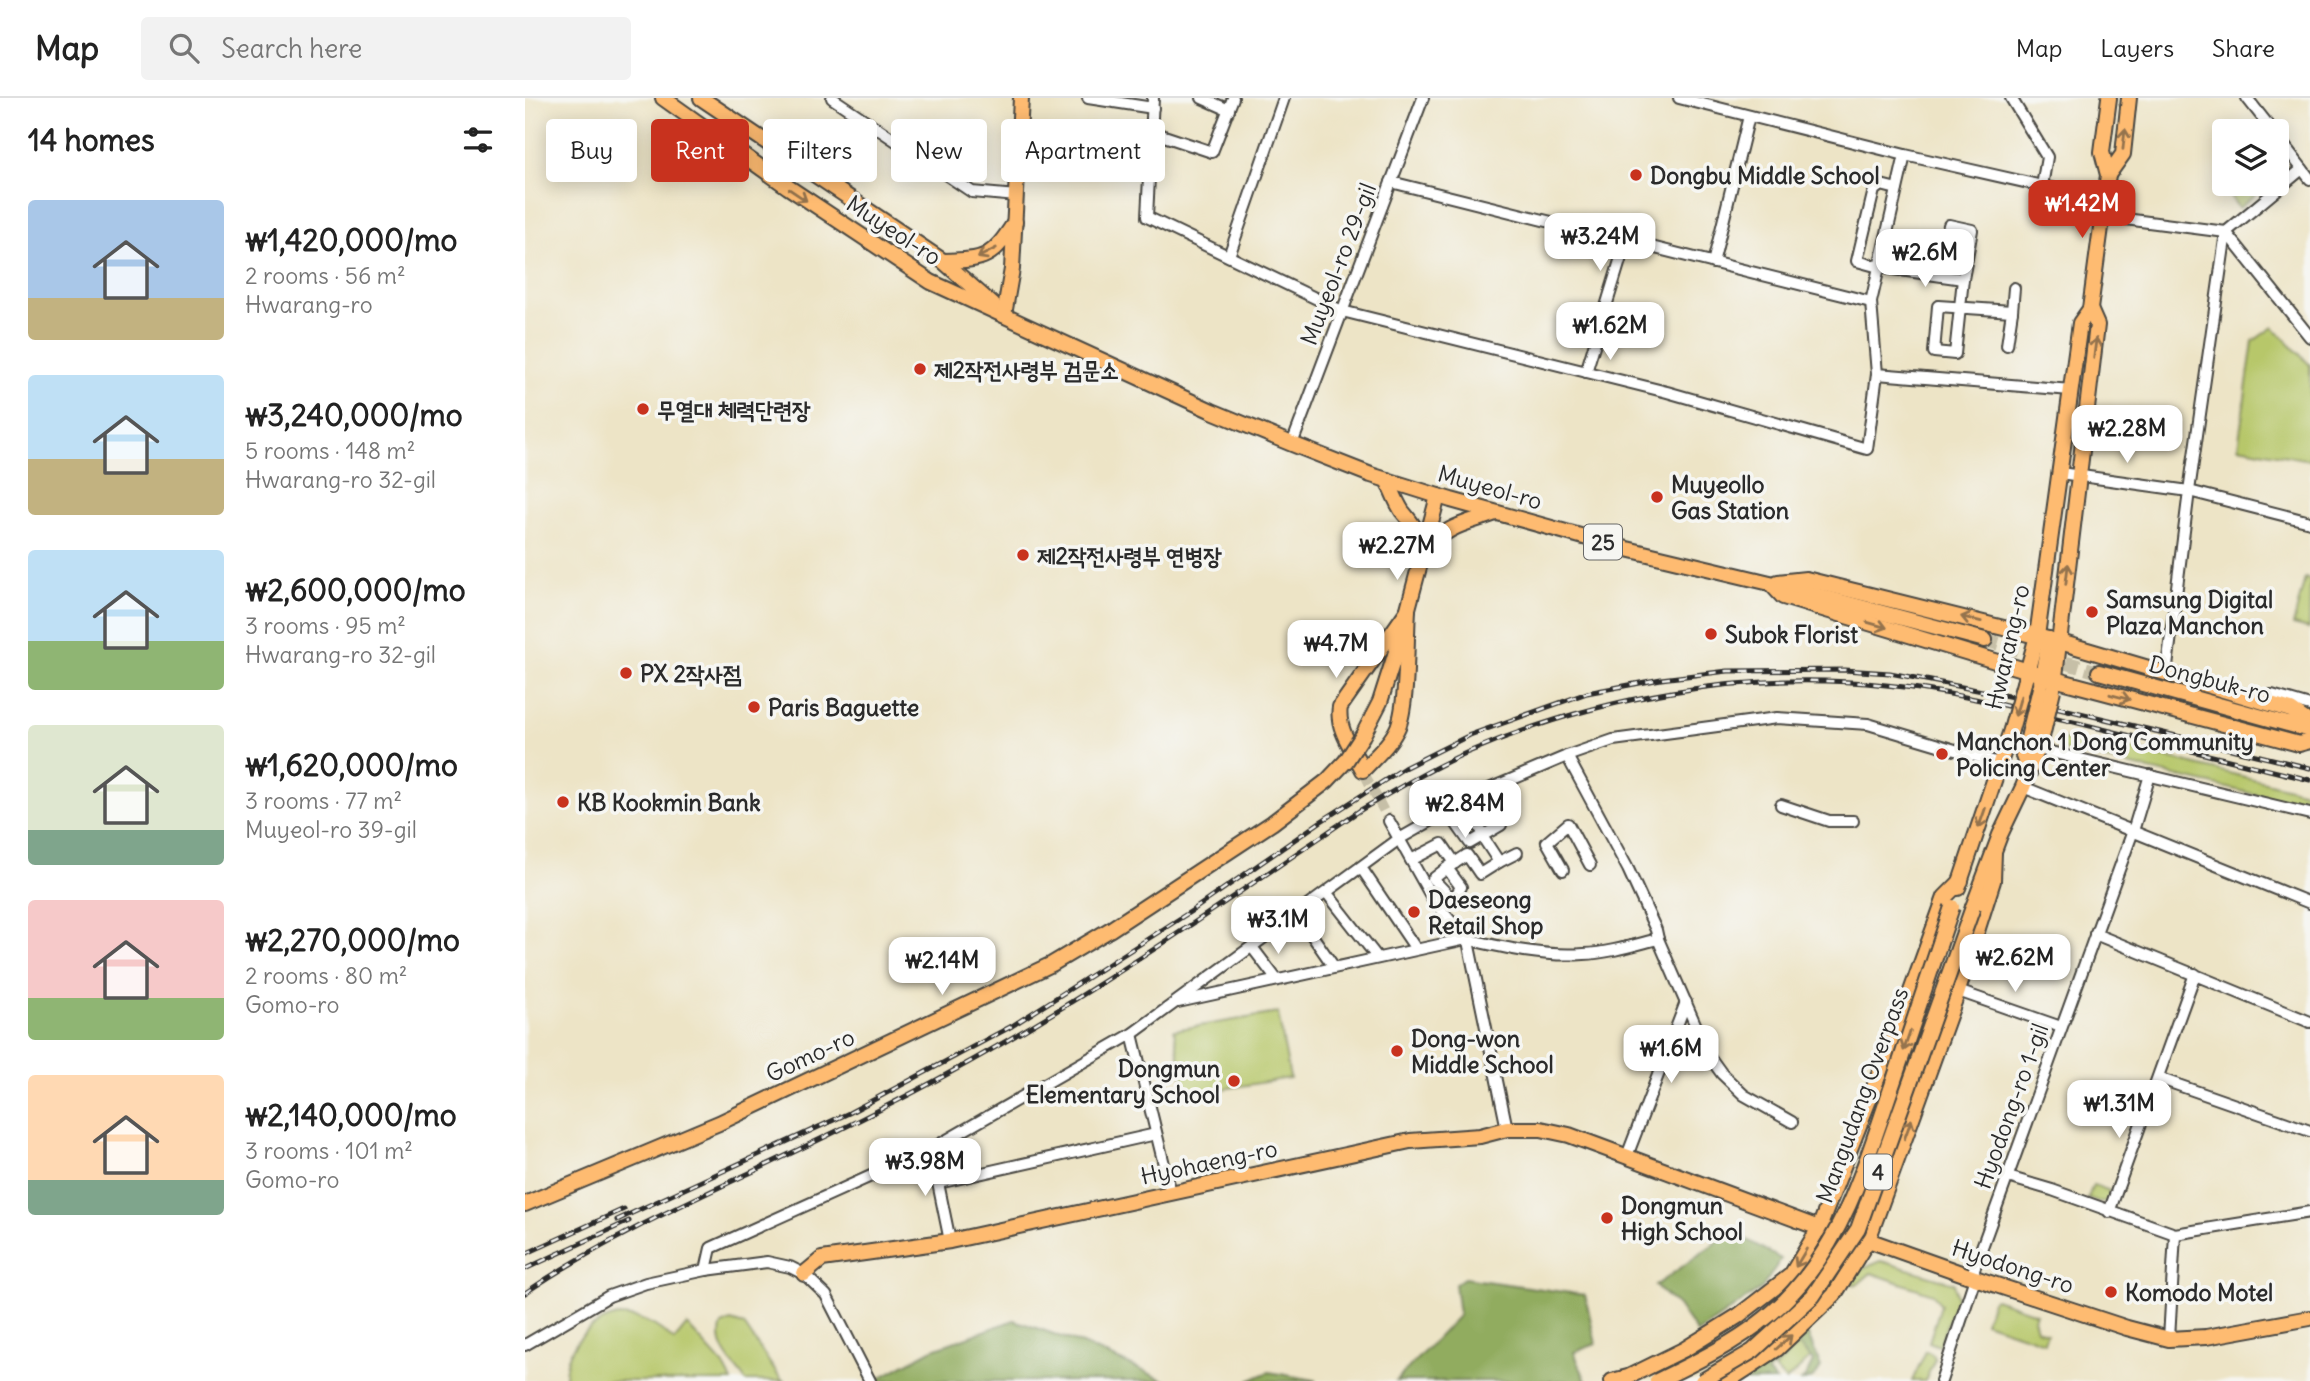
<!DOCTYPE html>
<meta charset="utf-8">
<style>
:root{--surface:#fff;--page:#f2f2f2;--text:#222;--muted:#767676;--line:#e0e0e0;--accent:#c8321e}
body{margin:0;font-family:Delius,"Poor Story",sans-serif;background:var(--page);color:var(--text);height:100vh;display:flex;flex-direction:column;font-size:26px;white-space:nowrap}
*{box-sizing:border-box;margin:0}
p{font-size:23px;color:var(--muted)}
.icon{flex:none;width:38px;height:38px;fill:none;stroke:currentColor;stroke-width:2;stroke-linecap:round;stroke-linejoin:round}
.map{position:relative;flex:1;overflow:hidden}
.details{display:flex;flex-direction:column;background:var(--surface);width:525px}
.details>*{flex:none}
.hud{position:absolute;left:21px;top:21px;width:665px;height:63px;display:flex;gap:14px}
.buttons{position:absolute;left:1687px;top:21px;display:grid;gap:14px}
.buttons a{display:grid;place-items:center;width:77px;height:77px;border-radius:7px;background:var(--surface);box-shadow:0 4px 18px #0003;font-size:35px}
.price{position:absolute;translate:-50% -60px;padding:0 16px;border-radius:14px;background:#fff;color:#222;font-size:23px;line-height:46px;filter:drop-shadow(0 2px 4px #0008)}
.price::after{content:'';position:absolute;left:50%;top:42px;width:21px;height:16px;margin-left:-10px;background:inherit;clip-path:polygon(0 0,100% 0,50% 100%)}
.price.selected{background:var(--accent);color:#fff}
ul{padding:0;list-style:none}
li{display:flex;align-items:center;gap:21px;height:175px;padding:0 28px}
li span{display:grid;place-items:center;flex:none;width:196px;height:140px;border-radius:7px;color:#555}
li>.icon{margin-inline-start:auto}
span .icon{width:84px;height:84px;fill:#fffc;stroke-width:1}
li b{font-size:30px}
h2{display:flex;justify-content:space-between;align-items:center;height:84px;padding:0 28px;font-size:30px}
.chip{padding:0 24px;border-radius:7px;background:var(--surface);box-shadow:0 4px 18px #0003;font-size:24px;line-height:63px}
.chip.selected{background:var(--accent);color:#fff}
header{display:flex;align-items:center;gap:42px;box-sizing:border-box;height:98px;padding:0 35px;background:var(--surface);border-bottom:2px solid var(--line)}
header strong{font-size:33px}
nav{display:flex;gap:38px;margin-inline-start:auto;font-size:24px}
.search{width:490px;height:63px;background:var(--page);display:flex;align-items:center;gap:18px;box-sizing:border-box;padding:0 24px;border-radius:7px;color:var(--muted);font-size:26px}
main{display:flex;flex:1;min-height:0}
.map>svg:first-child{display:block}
.green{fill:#b7c76a;stroke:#71794a;stroke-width:2}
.forest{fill:#91ac5e;stroke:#5e6c44;stroke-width:2}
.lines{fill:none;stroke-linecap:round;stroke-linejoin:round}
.minor-tunnel{stroke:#c6bfa7;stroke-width:10;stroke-dasharray:10 5;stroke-linecap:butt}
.major-tunnel{stroke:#c6bfa7;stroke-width:14;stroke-dasharray:14 7;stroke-linecap:butt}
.minor-casing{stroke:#484742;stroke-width:14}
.major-casing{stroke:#484742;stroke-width:18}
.minor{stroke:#fff;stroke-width:10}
.major{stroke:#febb71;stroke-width:14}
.rail-casing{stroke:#2b2b2b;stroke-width:5}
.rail{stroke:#f6f6f2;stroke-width:2.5;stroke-dasharray:8;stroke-linecap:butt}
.major-bridge-casing{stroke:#484742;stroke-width:18;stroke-linecap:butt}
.major-bridge{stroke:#febb71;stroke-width:14}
.oneway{stroke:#94734e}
.poi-dot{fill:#c8321e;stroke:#f6f6f2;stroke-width:2.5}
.labels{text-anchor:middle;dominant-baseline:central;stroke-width:7;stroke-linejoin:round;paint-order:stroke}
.shield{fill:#f6f6f2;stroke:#686867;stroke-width:2}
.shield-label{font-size:21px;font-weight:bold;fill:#2b2b2b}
.poi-label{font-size:23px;font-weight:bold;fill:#2b2b2b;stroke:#f6f6f2;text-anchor:start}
.street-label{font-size:23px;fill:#2b2b2b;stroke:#f6f6f2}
</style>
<header>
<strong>Map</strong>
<div class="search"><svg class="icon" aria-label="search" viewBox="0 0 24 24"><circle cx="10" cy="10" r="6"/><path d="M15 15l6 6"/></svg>Search here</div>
<nav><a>Map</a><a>Layers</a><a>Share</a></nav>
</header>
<main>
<section class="details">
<h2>14 homes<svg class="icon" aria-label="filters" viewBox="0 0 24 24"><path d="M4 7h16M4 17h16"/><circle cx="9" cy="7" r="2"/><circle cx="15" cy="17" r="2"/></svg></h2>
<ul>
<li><span style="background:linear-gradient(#a9c7e8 70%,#c2b280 0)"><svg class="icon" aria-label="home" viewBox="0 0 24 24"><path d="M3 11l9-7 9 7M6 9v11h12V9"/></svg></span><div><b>₩1,420,000/mo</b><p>2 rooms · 56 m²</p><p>Hwarang-ro</p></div></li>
<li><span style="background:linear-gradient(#bfe0f5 60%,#c2b280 0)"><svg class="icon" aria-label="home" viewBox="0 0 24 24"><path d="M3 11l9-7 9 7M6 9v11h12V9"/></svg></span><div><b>₩3,240,000/mo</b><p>5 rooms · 148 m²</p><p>Hwarang-ro 32-gil</p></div></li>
<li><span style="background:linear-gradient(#bfe0f5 65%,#8fb573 0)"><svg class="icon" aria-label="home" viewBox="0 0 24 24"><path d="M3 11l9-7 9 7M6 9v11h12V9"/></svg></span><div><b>₩2,600,000/mo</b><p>3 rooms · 95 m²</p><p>Hwarang-ro 32-gil</p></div></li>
<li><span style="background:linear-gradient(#dfe7d0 75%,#7fa58c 0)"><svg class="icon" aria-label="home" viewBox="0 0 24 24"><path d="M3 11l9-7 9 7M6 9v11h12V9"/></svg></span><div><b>₩1,620,000/mo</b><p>3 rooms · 77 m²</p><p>Muyeol-ro 39-gil</p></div></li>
<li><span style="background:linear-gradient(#f6c9c9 70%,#8fb573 0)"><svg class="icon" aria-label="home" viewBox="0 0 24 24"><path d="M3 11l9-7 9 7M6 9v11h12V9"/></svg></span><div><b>₩2,270,000/mo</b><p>2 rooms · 80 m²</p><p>Gomo-ro</p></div></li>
<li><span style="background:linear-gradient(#ffd9b3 75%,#7fa58c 0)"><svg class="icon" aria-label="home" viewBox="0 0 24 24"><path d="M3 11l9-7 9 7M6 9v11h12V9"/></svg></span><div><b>₩2,140,000/mo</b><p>3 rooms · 101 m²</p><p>Gomo-ro</p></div></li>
</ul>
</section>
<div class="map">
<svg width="1785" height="1283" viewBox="0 0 1785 1283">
<rect width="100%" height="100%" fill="#f6f6f2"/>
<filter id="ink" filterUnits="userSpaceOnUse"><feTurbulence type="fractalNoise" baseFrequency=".0143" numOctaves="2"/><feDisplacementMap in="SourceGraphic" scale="14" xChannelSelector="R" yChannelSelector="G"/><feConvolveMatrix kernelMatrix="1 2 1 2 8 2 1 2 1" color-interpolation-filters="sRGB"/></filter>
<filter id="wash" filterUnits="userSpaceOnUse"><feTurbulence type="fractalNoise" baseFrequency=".00686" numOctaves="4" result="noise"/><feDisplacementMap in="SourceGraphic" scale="28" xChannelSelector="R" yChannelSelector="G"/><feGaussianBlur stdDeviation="1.57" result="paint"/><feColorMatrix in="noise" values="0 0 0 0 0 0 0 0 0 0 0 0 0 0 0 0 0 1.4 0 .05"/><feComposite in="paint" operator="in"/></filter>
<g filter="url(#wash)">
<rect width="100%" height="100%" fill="#ede4c6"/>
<g class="green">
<path d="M1715,86H1744L1714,110L1703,96Z"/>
<path d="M1748,229L1785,267V362L1713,349L1728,243Z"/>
<path d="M1780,480L1785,482L1784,531L1768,527Z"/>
<path d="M1536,641L1584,652L1586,646L1785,695V709L1533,651Z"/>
<path d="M753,915L765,980L661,997L649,932Z"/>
<path d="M1568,1087L1585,1093L1582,1103L1577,1105L1563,1100Z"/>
<path d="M1356,1163L1429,1185L1432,1199L1414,1248L1404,1244L1416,1207L1408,1196L1346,1175L1332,1187L1324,1185L1337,1171Z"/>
<path d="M1470,1201L1511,1215L1509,1220L1512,1231L1522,1235L1519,1244L1460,1224L1467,1203Z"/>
<path d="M93,1218C116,1218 133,1227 149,1243L162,1227L199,1268L207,1283H40C39,1250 62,1225 93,1218Z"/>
<path d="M206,1223L219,1227L255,1280L259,1283H221C210,1267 188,1248 197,1227Z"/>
<path d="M1273,1247L1285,1260L1261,1283L1249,1271Z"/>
<path d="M1401,1253L1407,1256L1410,1261L1400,1283H1387Z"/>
</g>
<g class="forest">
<path d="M1207,1133L1256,1161L1237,1190L1172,1235L1153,1208L1130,1188Z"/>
<path d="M939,1180L1060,1197L1071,1246L1049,1254L1061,1283H871L934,1217L930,1186Z"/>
<path d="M489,1222L557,1246L641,1283H355L353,1281L406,1252Z"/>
<path d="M1281,1232L1296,1269C1292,1278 1286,1283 1276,1283L1280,1280L1288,1263L1273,1247L1242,1274L1251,1283H1220Z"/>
<path d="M744,1274L789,1282L791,1283H723Z"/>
</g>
</g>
<g filter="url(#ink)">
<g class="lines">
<path class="minor-tunnel" d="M840,677L864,723"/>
<path class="major-tunnel" d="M1460,542L1574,574"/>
<g class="minor-casing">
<g id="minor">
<path d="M307,0L447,94L492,98"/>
<path d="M563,0L628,10"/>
<path d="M628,0L622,119L817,213L1142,294L1342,351L1352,276"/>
<path d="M677,0L704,12"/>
<path d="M1154,0L1380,57L1579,102"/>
<path d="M1486,0L1522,59L1517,88"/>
<path d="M1722,0L1748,33"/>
<path d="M627,34L687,54L708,0"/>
<path d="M1752,38L1785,81"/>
<path d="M1380,57L1346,204L1352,276L1546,292"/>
<path d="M866,84L1346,204"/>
<path d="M1372,91L1356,87L1349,92L1332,163L1354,169L1438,181L1447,132L1424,127L1414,177"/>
<path d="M1577,118L1701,134L1785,239"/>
<path d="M704,158L759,0"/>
<path d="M1188,165L1224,18"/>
<path d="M1438,181L1430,256L1409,254L1413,208L1487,213L1482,247"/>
<path d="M1487,213L1489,190"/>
<path d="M1061,274L1101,143"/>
<path d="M767,346L898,0"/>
<path d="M1535,375L1664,393L1785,424"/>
<path d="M1641,577L1664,393L1701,134L1777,71"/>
<path d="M1730,599L1747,597L1785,608"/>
<path d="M1513,651L1785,716"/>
<path d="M1042,658L1103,771L1131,832L1133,841L1184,958L1197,976L1219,997L1267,1024"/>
<path d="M1498,689L1785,805"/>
<path d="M940,704L959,737"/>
<path d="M1256,707L1304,723H1328"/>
<path d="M923,714L945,745L976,727"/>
<path d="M864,723L910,805L943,843L982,1031"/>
<path d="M957,738L974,764L992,755"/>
<path d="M886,762L917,746L930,765"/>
<path d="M922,770L908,781L928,802L936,789L922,770L942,757L955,776L974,764"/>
<path d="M1038,772L1022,744L1043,726L1065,767"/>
<path d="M839,774L891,851"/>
<path d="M805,799L852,859"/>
<path d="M775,820L809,869"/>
<path d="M1570,836L1785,924"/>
<path d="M730,853L752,882"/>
<path d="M1433,893L1536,929"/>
<path d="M653,904L941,841C980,850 1019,859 1059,856C1084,855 1109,847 1133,841"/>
<path d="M607,936L646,1095"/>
<path d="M1633,980L1785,1033"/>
<path d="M406,1051L425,1143"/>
<path d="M1102,1058L1161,904"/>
<path d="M1483,1079L1527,1092L1650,1136L1785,1114"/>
<path d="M413,1085L631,1036"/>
<path d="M1584,1114L1670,876"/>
<path d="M181,1172L186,1150L406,1051L607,936L874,741L957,694L1042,658L1088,642L1252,620L1343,626L1477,666"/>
<path d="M1644,1241L1650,1136"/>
<path d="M0,1247L84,1198L121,1185L181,1172L242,1164L265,1169L279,1176L301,1197L345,1283"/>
<path d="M1416,1283L1450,1180L1449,1171L1608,733L1625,677"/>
</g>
</g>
<g class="major-casing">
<g id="major">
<path d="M138,0L263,89L406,184L687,313L767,346L846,377L926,402L1102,451L1245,485L1460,542"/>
<path d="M176,0L418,163L468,207"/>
<path d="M1583,77L1598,56L1604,0"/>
<path d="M418,163C461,162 467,160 490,124"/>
<path d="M479,217L487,171L496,0"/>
<path d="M862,382C867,392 871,404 877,413C888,426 895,435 895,453"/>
<path d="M901,454C918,428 943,425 971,415"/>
<path d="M1253,484L1281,481L1535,544L1766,612L1785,625"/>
<path d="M1246,486L1258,499L1540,584L1774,646L1785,643"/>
<path d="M883,512C881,541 883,604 873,629C866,645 850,659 838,672C829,653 811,631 815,609Z"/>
<path d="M880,522L913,398"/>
<path d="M1574,574L1785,632"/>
<path d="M1516,584L1524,541"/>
<path d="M1499,585L1512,538L1555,225L1565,211L1583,77L1577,54L1584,0"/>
<path d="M1529,587L1572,227L1565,211"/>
<path d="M838,637L855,604L875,541"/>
<path d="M1504,675L1498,658L1504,636"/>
<path d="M1433,790L1486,632"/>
<path d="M1448,809L1475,737L1498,689L1517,639"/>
<path d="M0,1106L194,1025L527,866L586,831L747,725L802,683L821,663"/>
<path d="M279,1176L297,1161L425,1143L885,1043L955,1038L982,1031H1016L1044,1037L1294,1130L1343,1142L1450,1180L1602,1230L1644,1241L1681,1239L1785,1220"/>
<path d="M1087,1283L1103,1279L1160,1251L1213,1218L1266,1177L1294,1130L1380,910L1420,799L1436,783"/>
<path d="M1203,1283L1252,1251L1309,1197L1343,1142L1433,893L1468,783L1469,754"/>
</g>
</g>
<use href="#minor" class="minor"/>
<use href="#major" class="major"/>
<g class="rail-casing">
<g id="rail">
<path d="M92,1122L324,1015L487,928L668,812L795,724L879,670L945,637L1062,595L1136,581L1203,573L1319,572L1365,575L1488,599L1785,670"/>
<path d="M0,1156L99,1111"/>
<path d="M0,1171L104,1123"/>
<path d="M0,1195C72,1146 150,1110 229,1073C296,1041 363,1009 428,973C569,896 701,803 834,713C869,693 904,671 941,655C1073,598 1218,572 1361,587C1426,593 1490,610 1553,625C1630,644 1708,663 1785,682"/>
</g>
</g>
<use href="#rail" class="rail"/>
<g class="major-bridge-casing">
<g id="major-bridge">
<path d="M1486,632L1499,585"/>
<path d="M1504,636L1515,590"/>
<path d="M1517,639L1528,592"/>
<path d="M821,663L838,637"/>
<path d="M1132,1283C1180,1260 1233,1234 1269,1193C1322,1135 1343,1058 1368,985C1388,926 1407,867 1427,809"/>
<path d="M1177,1283L1228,1253L1288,1198L1333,1131L1448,809"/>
</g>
</g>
<use href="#major-bridge" class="major-bridge"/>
</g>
<defs><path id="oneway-shaft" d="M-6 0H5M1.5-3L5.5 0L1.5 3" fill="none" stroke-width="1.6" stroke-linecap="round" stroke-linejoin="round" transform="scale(1.75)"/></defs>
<g class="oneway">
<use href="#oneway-shaft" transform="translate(1599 41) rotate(-84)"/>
<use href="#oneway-shaft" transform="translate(273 97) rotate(34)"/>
<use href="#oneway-shaft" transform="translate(462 155) rotate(152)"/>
<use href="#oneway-shaft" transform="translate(1570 250) rotate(-83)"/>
<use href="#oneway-shaft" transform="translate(1542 476) rotate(-83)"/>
<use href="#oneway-shaft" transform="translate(1446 521) rotate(-166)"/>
<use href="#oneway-shaft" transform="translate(1352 527) rotate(16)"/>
<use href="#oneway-shaft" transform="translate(1595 599) rotate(15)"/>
<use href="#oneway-shaft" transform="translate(1493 608) rotate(106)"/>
<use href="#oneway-shaft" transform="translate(1457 720) rotate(109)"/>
<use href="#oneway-shaft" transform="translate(1382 943) rotate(109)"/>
<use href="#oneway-shaft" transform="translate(1383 1031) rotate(-70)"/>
<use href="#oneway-shaft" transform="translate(1276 1160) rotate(121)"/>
<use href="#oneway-shaft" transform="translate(1259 1244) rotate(-42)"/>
</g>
</g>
<g class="poi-dot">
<circle cx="1111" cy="77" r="7"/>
<circle cx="395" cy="271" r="7"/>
<circle cx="118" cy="311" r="7"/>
<circle cx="1132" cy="399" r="7"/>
<circle cx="498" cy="457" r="7"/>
<circle cx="1567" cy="514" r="7"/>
<circle cx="1186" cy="536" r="7"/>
<circle cx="101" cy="575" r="7"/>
<circle cx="229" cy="609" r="7"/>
<circle cx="1417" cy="656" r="7"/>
<circle cx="38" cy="704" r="7"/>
<circle cx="889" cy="814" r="7"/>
<circle cx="872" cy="953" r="7"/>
<circle cx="709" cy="983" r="7"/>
<circle cx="1082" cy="1120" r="7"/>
<circle cx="1586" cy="1194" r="7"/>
</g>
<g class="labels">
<g class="shield">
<rect x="1059" y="426.5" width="38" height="35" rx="5"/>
<rect x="1339" y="1056.5" width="28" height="35" rx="5"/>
</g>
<g class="shield-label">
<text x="1078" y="444">25</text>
<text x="1353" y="1074">4</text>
</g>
<g class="poi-label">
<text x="1125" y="77">Dongbu Middle School</text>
<text x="409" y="271">제2작전사령부 검문소</text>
<text x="132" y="311">무열대 체력단련장</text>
<text x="1146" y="386">Muyeollo<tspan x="1146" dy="26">Gas Station</tspan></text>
<text x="512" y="457">제2작전사령부 연병장</text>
<text x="1581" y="501">Samsung Digital<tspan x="1581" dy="26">Plaza Manchon</tspan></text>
<text x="1200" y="536">Subok Florist</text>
<text x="115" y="575">PX 2작사점</text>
<text x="243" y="609">Paris Baguette</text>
<text x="1431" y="643">Manchon 1 Dong Community<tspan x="1431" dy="26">Policing Center</tspan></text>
<text x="52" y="704">KB Kookmin Bank</text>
<text x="903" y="801">Daeseong<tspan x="903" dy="26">Retail Shop</tspan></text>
<text x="886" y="940">Dong-won<tspan x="886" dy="26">Middle School</tspan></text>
<text x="695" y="970" text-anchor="end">Dongmun<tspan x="695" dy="26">Elementary School</tspan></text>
<text x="1096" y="1107">Dongmun<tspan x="1096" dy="26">High School</tspan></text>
<text x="1600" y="1194">Komodo Motel</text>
</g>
<g class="street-label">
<text transform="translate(369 132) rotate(33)">Muyeol-ro</text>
<text transform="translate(813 166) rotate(-69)">Muyeol-ro 29-gil</text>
<text transform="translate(965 389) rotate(16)">Muyeol-ro</text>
<text transform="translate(1482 549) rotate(-77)">Hwarang-ro</text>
<text transform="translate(1685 581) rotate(15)">Dongbuk-ro</text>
<text transform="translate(285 957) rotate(-25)">Gomo-ro</text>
<text transform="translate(1337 997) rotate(-70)">Mangudang Overpass</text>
<text transform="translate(1486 1008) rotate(-70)">Hyodong-ro 1-gil</text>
<text transform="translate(684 1064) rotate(-12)">Hyohaeng-ro</text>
<text transform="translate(1488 1168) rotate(18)">Hyodong-ro</text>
</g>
</g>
</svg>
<div class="buttons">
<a><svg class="icon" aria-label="layers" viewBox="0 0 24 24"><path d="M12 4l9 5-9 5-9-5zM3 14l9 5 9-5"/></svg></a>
</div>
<b class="price selected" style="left:1557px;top:142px">₩1.42M</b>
<b class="price" style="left:1075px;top:175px">₩3.24M</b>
<b class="price" style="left:1400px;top:191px">₩2.6M</b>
<b class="price" style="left:1085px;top:264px">₩1.62M</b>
<b class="price" style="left:1602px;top:367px">₩2.28M</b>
<b class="price" style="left:872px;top:484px">₩2.27M</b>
<b class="price" style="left:811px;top:582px">₩4.7M</b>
<b class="price" style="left:940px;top:742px">₩2.84M</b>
<b class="price" style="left:753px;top:858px">₩3.1M</b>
<b class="price" style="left:1490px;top:896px">₩2.62M</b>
<b class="price" style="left:417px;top:899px">₩2.14M</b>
<b class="price" style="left:1146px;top:987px">₩1.6M</b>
<b class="price" style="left:1594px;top:1042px">₩1.31M</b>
<b class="price" style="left:400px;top:1100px">₩3.98M</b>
<div class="hud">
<a class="chip">Buy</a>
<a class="chip selected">Rent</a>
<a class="chip">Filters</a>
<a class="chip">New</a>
<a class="chip">Apartment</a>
</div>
</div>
</main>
